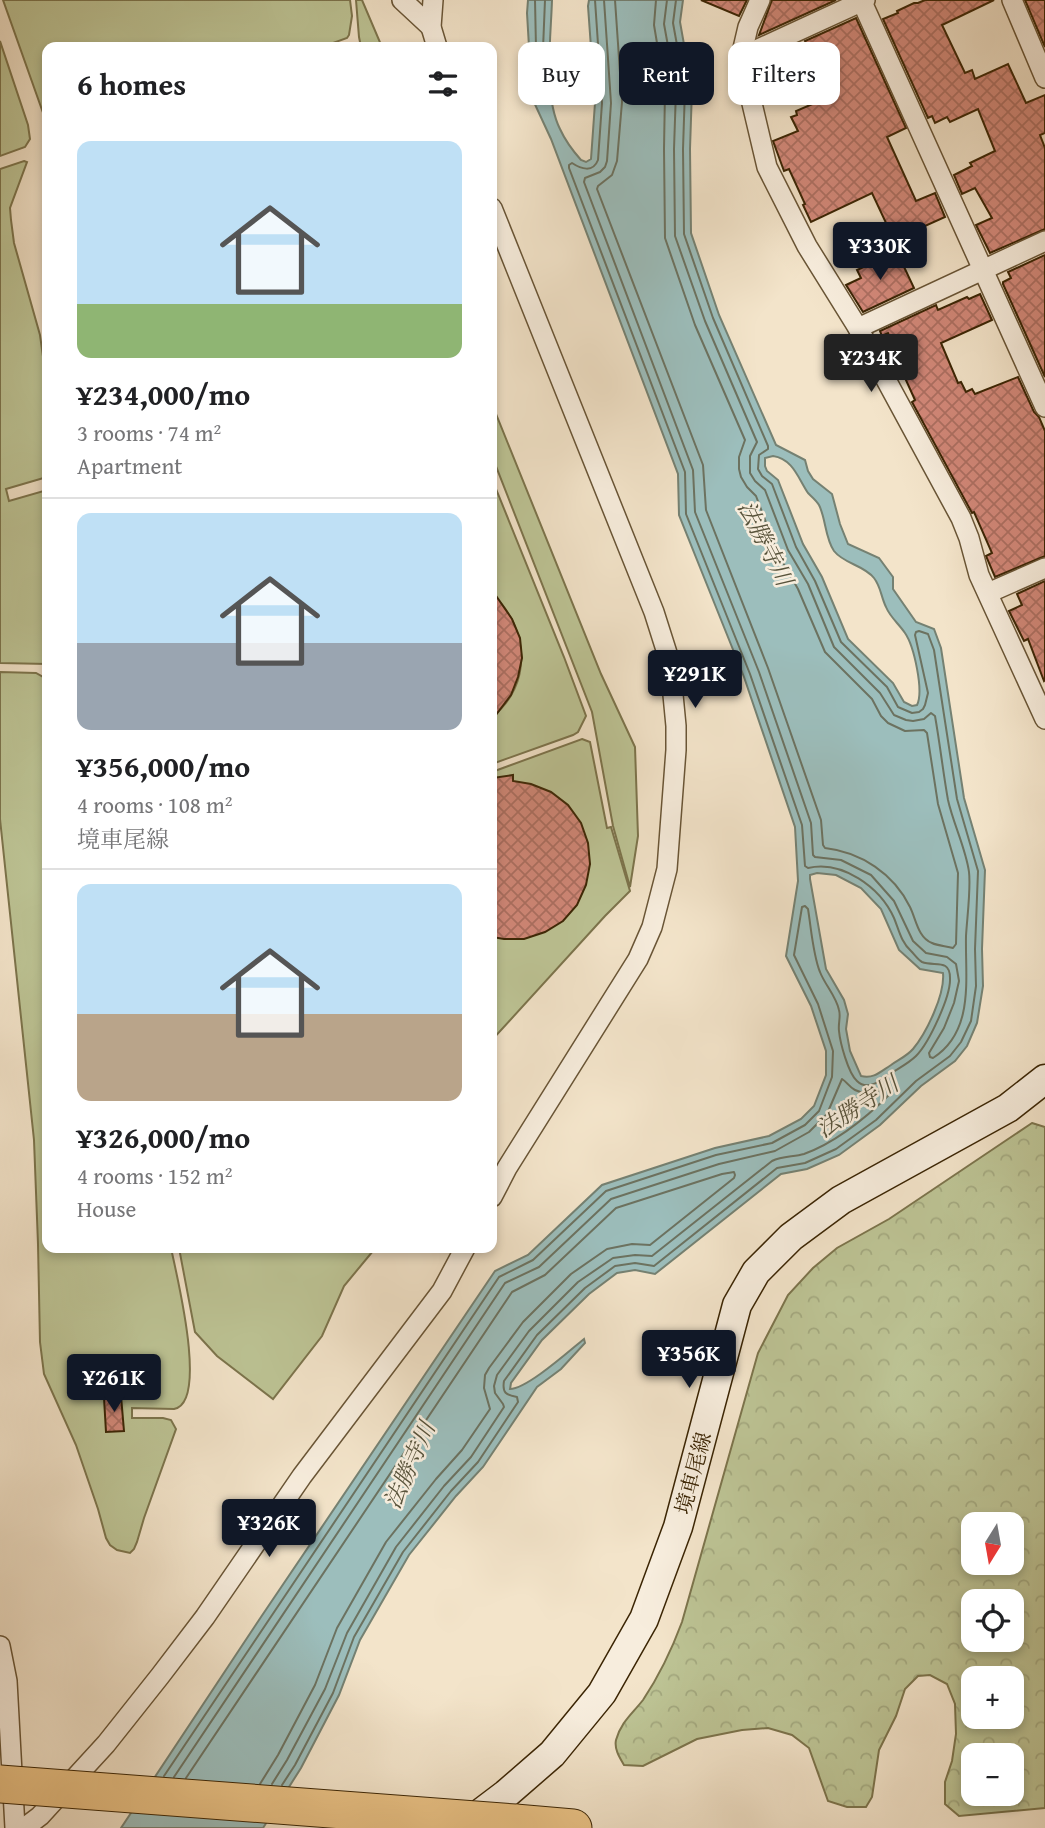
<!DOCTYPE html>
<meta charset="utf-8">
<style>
:root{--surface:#fff;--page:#f6f6f6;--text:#202124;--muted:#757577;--line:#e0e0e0;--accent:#111827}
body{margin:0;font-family:"Gentium Book Plus","Noto Serif JP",serif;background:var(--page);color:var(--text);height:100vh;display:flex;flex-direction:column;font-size:26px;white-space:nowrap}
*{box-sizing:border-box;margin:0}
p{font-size:23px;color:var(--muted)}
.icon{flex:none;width:38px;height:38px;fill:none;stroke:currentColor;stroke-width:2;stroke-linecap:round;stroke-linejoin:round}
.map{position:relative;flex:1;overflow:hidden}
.drawer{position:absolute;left:42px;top:42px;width:455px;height:1211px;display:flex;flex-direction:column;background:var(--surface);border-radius:14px;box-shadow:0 4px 10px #0003}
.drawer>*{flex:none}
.guide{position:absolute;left:518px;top:42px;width:422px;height:63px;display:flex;gap:14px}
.needle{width:46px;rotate:191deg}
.fabs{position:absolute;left:961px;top:1512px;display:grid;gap:14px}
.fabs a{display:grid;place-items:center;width:63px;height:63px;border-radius:14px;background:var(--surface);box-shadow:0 4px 10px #0003;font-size:35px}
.price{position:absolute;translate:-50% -60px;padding:0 16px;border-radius:7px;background:var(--accent);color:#fff;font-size:23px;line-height:46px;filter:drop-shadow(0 2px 4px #0008)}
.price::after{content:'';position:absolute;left:50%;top:42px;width:21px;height:16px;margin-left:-10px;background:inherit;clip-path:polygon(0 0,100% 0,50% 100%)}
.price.selected{background:#222;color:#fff}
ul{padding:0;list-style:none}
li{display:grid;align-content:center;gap:14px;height:371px;padding:0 35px}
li+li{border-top:2px solid var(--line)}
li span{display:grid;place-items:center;height:217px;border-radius:14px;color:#555}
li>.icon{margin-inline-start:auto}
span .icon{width:126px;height:126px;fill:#fffc;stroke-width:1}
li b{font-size:30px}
h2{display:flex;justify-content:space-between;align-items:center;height:84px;padding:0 35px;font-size:30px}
.chip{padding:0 24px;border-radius:14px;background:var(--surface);box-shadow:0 4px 10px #0003;font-size:24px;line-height:63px}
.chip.selected{background:var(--accent);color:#fff}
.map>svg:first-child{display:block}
.grass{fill:#bdc495;stroke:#7c744c;stroke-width:2}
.forest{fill:url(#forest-crowns);stroke:#7c744c;stroke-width:2;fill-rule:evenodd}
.water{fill:#9cbebc;stroke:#758172;stroke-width:2;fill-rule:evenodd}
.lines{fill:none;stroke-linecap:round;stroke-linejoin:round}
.shore{stroke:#6c7260;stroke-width:2}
.building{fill:url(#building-cross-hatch);stroke:#3b2504;stroke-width:2}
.street-casing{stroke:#695536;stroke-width:22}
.secondary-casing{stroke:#3b2504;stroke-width:31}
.highway-casing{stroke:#3b2504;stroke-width:39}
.street{stroke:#f7eddd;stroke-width:19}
.secondary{stroke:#f7eddd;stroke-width:28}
.highway{stroke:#eac285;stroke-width:37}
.highway-bridge-casing{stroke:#3b2504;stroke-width:39;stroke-linecap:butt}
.highway-bridge{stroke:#eac285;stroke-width:37}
.labels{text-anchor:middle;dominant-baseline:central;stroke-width:5;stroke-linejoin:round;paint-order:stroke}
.street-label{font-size:21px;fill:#3b2504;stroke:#f7eddd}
.water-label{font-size:23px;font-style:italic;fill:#58533b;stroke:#f7eddd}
</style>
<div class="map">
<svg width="1045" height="1828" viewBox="0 0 1045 1828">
<defs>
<pattern id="forest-crowns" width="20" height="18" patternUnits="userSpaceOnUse" patternTransform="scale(1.75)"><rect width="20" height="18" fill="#bdc495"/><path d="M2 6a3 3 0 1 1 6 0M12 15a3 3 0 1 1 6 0" fill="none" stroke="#a3a87f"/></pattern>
<pattern id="building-cross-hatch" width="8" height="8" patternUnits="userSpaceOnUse" patternTransform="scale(1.75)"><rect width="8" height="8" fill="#d28879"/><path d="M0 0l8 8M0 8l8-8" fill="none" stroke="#ac6f61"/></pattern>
</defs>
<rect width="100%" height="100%" fill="#f3e4ca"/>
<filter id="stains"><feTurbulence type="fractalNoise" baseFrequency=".00286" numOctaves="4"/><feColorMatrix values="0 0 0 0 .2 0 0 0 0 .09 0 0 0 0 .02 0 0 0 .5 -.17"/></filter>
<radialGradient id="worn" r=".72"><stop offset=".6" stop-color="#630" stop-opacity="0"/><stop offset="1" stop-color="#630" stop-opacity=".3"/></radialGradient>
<g class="grass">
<path d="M3,0H350L352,16L349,35L347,38L322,47H47V124Z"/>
<path d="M356,0H362L382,47H361L359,37Z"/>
<path d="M0,41L28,125L30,139L25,147L0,156Z"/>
<path d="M24,161L27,162L10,208L11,220L14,243L40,335L47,385V477L6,489L9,501L47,490V664L0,663V169Z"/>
<path d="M492,404L601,674L635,747L638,836L630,887L613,826L592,712L492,456Z"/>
<path d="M492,479L564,657L586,716L578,732L573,735L492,764V724L495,722L492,717C533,685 529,627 492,594Z"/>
<path d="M0,672L36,673L43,677L47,701V1248H171C176,1273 209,1403 174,1409L132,1408V1418H163L171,1420L176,1429L144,1518L137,1542L134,1549L130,1553L117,1550L110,1545L106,1538L98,1509L76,1445L44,1374L40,1342L38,1244L34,1140L0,819Z"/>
<path d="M582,739L590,742L607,828L611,827L630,891L605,916L492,1040V772Z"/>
<path d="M179,1248H370L373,1251L344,1286L322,1336L273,1399L217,1356L195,1332Z"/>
</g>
<path class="forest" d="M1032,1123L1045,1127V1808L959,1816L945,1804V1782L952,1761L956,1734L955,1704L947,1684L930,1675L918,1676L905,1689L896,1716L879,1750L872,1797L866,1807H847L828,1801L809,1748L792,1735L768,1728L742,1730L697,1739L643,1766L624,1765C620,1758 614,1749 616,1740C621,1722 632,1714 643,1700C659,1676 672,1649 682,1622L758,1353L788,1295L813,1268L837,1248L889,1219ZM973,1524H1012V1563H973ZM973,1601H1012V1640H973ZM973,1678H1012V1717H973ZM973,1755H1012V1794H973Z"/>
<path class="water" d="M528,0H552C551,37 543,95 560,129C565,140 573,151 581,160L586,162L591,159L595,103L588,6L589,0H683L680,22L692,89L690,149L691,233L719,315L776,445L805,460L808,471L813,479L832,494L840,524L848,544L879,558L893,577V589L916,622L934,629L941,648L964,798L985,870L982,949L983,986L977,1023L967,1046L955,1061L921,1086L880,1125L839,1155L807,1169L781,1174L655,1274L635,1270L617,1273L589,1294L542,1340L511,1383L510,1389C527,1389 569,1351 584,1339L585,1343L561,1369L537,1387L483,1467L456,1496L409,1555L360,1640L339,1695L301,1768L263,1828H121L261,1617L495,1271L528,1255L602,1185L715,1148L769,1136L801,1119L814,1106L826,1075V1051L811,1006L786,956L798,881L795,827L744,677L679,515L678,474L551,139L532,98L527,13ZM773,456C793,459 798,478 808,493C812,497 816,500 819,505C826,519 825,538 834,551C844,564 864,565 874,578C881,587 881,597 886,607C890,617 899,624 905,633C914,646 924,691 917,705L912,706L904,702L893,683L848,639L822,577L803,544L778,480L767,471L765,466V458ZM817,873L836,875L861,888L881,909L899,950L920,969L943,973C945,994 927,1032 913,1049C907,1056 898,1060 891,1065C880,1072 874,1079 861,1076L850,1051L846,1029L848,1014L844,1000L826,969L810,879V875Z"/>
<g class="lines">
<g class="shore">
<path d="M535,0L536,48L540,52L543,49L545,0"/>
<path d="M604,0L611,103L607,161L605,167L600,172L585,178L584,182L693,470L695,512L759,672L811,823L813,855L815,857L841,860L871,875L894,901L913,941L926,953L947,957L956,964L959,981L954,1003L944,1028L929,1053L930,1057L933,1058C975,1031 965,978 966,936C967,918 971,889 969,872C966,849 953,823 948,800C943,772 940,744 935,716L931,713L924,719L913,721L906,720L894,715L880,693L834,647L808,584L788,550L765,490L755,481L750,473V456L757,442L705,321L675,236L674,149L676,90L664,24L667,0"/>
<path d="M615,0L622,102L617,161L612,175L598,186L597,189L703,465L706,510L768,668L821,820L823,845L825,848C861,852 894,874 910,907C916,919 918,938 932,943C938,946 947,946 953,948L956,944L958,873L938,804L927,733L924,730L905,731L888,723L881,716L872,699L825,652L798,589L778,554L756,496L747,487L741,477L739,469V457L745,440L695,325L665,238L664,149L665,91L654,25L656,0"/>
<path d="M164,1776L499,1277L533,1260L606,1191L716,1155L772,1143L805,1125L819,1111L832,1077L833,1051L818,1004L794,955L802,907L805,906L808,909C811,927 813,955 820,972C825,985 836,996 839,1010C841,1017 838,1023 839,1031C840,1042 848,1073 857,1081C867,1091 881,1081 890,1074C899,1068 909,1063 916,1056C929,1043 951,996 950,978C950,958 934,967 922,962C918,960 914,954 911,951C901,942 899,930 894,918C880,887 842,860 808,868L805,866L802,825L750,674L686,514L685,472L569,168V165L572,163C581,169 593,173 598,160L602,103L595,0"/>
<path d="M174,1777L505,1283L539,1267L611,1199L719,1164L775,1151L809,1132L827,1114L842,1079C847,1082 849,1087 855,1090C869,1097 878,1089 890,1088L891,1093C866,1118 837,1142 804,1154C794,1157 782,1156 772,1161L652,1256L635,1255L613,1258L578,1282L529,1331L497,1375L494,1386L495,1393L503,1404L504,1407L471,1457L444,1486L396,1547L347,1633L325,1689L287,1760L272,1784"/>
<path d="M186,1778L512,1292L545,1275L616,1208L722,1174L734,1172L735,1175L734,1178L650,1245L632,1244L607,1249L571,1274L523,1322L489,1368L485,1375L484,1388L490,1409L462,1450L436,1479L386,1542L337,1628L315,1685L278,1755L260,1784"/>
<path d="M282,1785L295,1765L333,1693L354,1637L403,1552L451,1491L478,1462L518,1402L517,1397C506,1395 502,1393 504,1381L537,1335L585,1288L615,1266L635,1263L654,1266L777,1168L805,1163L836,1149L876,1120L916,1081L950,1056L961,1042L971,1021L976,986L975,949L978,871L957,799L934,650L928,634L919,631L916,632L915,635L928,693L925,705L923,709L919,712L912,713L898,707L887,687L841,642L815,581L796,547L772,484L762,476L758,469L759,455L768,449V446L713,318L684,234L683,149L685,89L673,23L676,0"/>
</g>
</g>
<g class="building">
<path d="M701,0H747L739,16Z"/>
<path d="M772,0H836L759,35Z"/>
<path d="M925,0H994L942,25L965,73L972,70L975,79L1008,64L1026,103L1045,95V133L1040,135L1045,148V229L990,253L976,225L992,218L975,188L962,194L954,175L972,166L970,163L995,151L978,109L950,122L947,117L935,123L932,116L928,118L883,19L898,13L897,11L914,3H918Z"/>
<path d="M1025,0H1045V47Z"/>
<path d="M856,18L906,128L887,137L916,201L935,193L945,217L894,240L872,193L811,222L803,205L805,204L789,169L784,171L773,141L798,131L791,117L797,115L796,111L829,97L817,73L819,71L805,41Z"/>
<path d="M897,252L914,288L863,312L846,285L861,278L857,270Z"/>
<path d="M1045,255V377L1003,284V282L1011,278L1008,272Z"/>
<path d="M980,294L992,320L941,343L958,383L961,382L966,392L972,389L975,394L1018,377L1034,412L1039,417L1045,431V556L995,577L986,556L992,553L974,512L972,513L912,402L915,400L905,378L907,377L888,333L882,336L880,331L936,305L938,310L967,297L969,299Z"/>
<path d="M1045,581V680L1044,681L1028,639L1024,641L1009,611L1022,605L1017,594Z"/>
<path d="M492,590L512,619L520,638L522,658L518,677L511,695L492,720Z"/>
<path d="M513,775V781L531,784L551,792L568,805L581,823L588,843L590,864L586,885L577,905L563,921L545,932L524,939H504L492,937V778Z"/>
<path d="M121,1396L124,1431L106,1432L104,1398Z"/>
</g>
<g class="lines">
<g class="street-casing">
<g id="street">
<path d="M402,0L431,27"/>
<path d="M433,0L431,27L437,47"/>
<path d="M760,0L748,27L741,57L767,167L807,246L858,328L961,518L969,538L979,575L1045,719"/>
<path d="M1012,0L1045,78"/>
<path d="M862,2L1045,407"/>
<path d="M741,57L865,0"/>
<path d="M492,208L654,612L667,653L671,674L676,726V750L667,869L652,927L638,959L507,1168L492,1197"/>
<path d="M858,328L1045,241"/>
<path d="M988,593L1045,568"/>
<path d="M0,1646L7,1681L15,1828"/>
<path d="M24,1828L40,1816L106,1744L160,1676L205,1617L302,1476L442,1291L465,1248"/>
</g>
</g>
<g class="secondary-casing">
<path id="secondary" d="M465,1825L506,1794L552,1754L602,1693L644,1619L678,1527L737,1305L756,1272L791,1237L841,1200L1008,1108L1045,1079"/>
</g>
<g class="highway-casing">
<path id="highway" d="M515,1823L573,1828"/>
</g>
<use href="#street" class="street"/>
<use href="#secondary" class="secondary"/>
<use href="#highway" class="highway"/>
<g class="highway-bridge-casing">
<path id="highway-bridge" d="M0,1784L515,1823"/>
</g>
<use href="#highway-bridge" class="highway-bridge"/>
</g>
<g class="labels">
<g class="street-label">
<text transform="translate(693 1473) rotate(-75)">境車尾線</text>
</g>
<g class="water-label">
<text transform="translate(766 543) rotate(63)">法勝寺川</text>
<text transform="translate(857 1106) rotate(-33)">法勝寺川</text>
<text transform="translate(409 1465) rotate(-66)">法勝寺川</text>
</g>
</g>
<rect width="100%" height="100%" filter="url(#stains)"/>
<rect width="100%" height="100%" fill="url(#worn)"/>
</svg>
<div class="fabs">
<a><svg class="needle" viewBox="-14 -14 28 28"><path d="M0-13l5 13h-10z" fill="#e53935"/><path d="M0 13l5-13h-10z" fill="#757577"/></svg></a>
<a><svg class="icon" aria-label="locate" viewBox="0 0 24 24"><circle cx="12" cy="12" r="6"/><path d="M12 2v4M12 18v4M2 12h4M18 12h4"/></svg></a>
<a>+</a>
<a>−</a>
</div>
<b class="price" style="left:880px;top:282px">¥330K</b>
<b class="price selected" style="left:871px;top:394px">¥234K</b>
<b class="price" style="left:695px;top:710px">¥291K</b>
<b class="price" style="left:689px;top:1390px">¥356K</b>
<b class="price" style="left:114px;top:1414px">¥261K</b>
<b class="price" style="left:269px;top:1559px">¥326K</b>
<div class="guide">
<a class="chip">Buy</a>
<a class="chip selected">Rent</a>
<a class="chip">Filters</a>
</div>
<section class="drawer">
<h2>6 homes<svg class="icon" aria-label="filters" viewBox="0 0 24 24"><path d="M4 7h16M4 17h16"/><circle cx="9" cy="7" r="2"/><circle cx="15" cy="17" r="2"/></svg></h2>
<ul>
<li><span style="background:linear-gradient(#bfe0f5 75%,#8fb573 0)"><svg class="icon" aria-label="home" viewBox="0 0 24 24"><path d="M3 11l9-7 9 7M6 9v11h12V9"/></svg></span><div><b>¥234,000/mo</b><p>3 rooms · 74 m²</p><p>Apartment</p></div></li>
<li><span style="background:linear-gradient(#bfe0f5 60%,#9aa5b1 0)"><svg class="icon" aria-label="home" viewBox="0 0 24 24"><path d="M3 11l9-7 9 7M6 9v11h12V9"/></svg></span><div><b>¥356,000/mo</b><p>4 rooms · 108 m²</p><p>境車尾線</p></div></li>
<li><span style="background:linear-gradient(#bfe0f5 60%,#b9a48a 0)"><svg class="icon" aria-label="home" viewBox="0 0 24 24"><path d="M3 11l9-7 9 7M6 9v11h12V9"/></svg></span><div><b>¥326,000/mo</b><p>4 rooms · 152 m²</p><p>House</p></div></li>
</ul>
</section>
</div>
